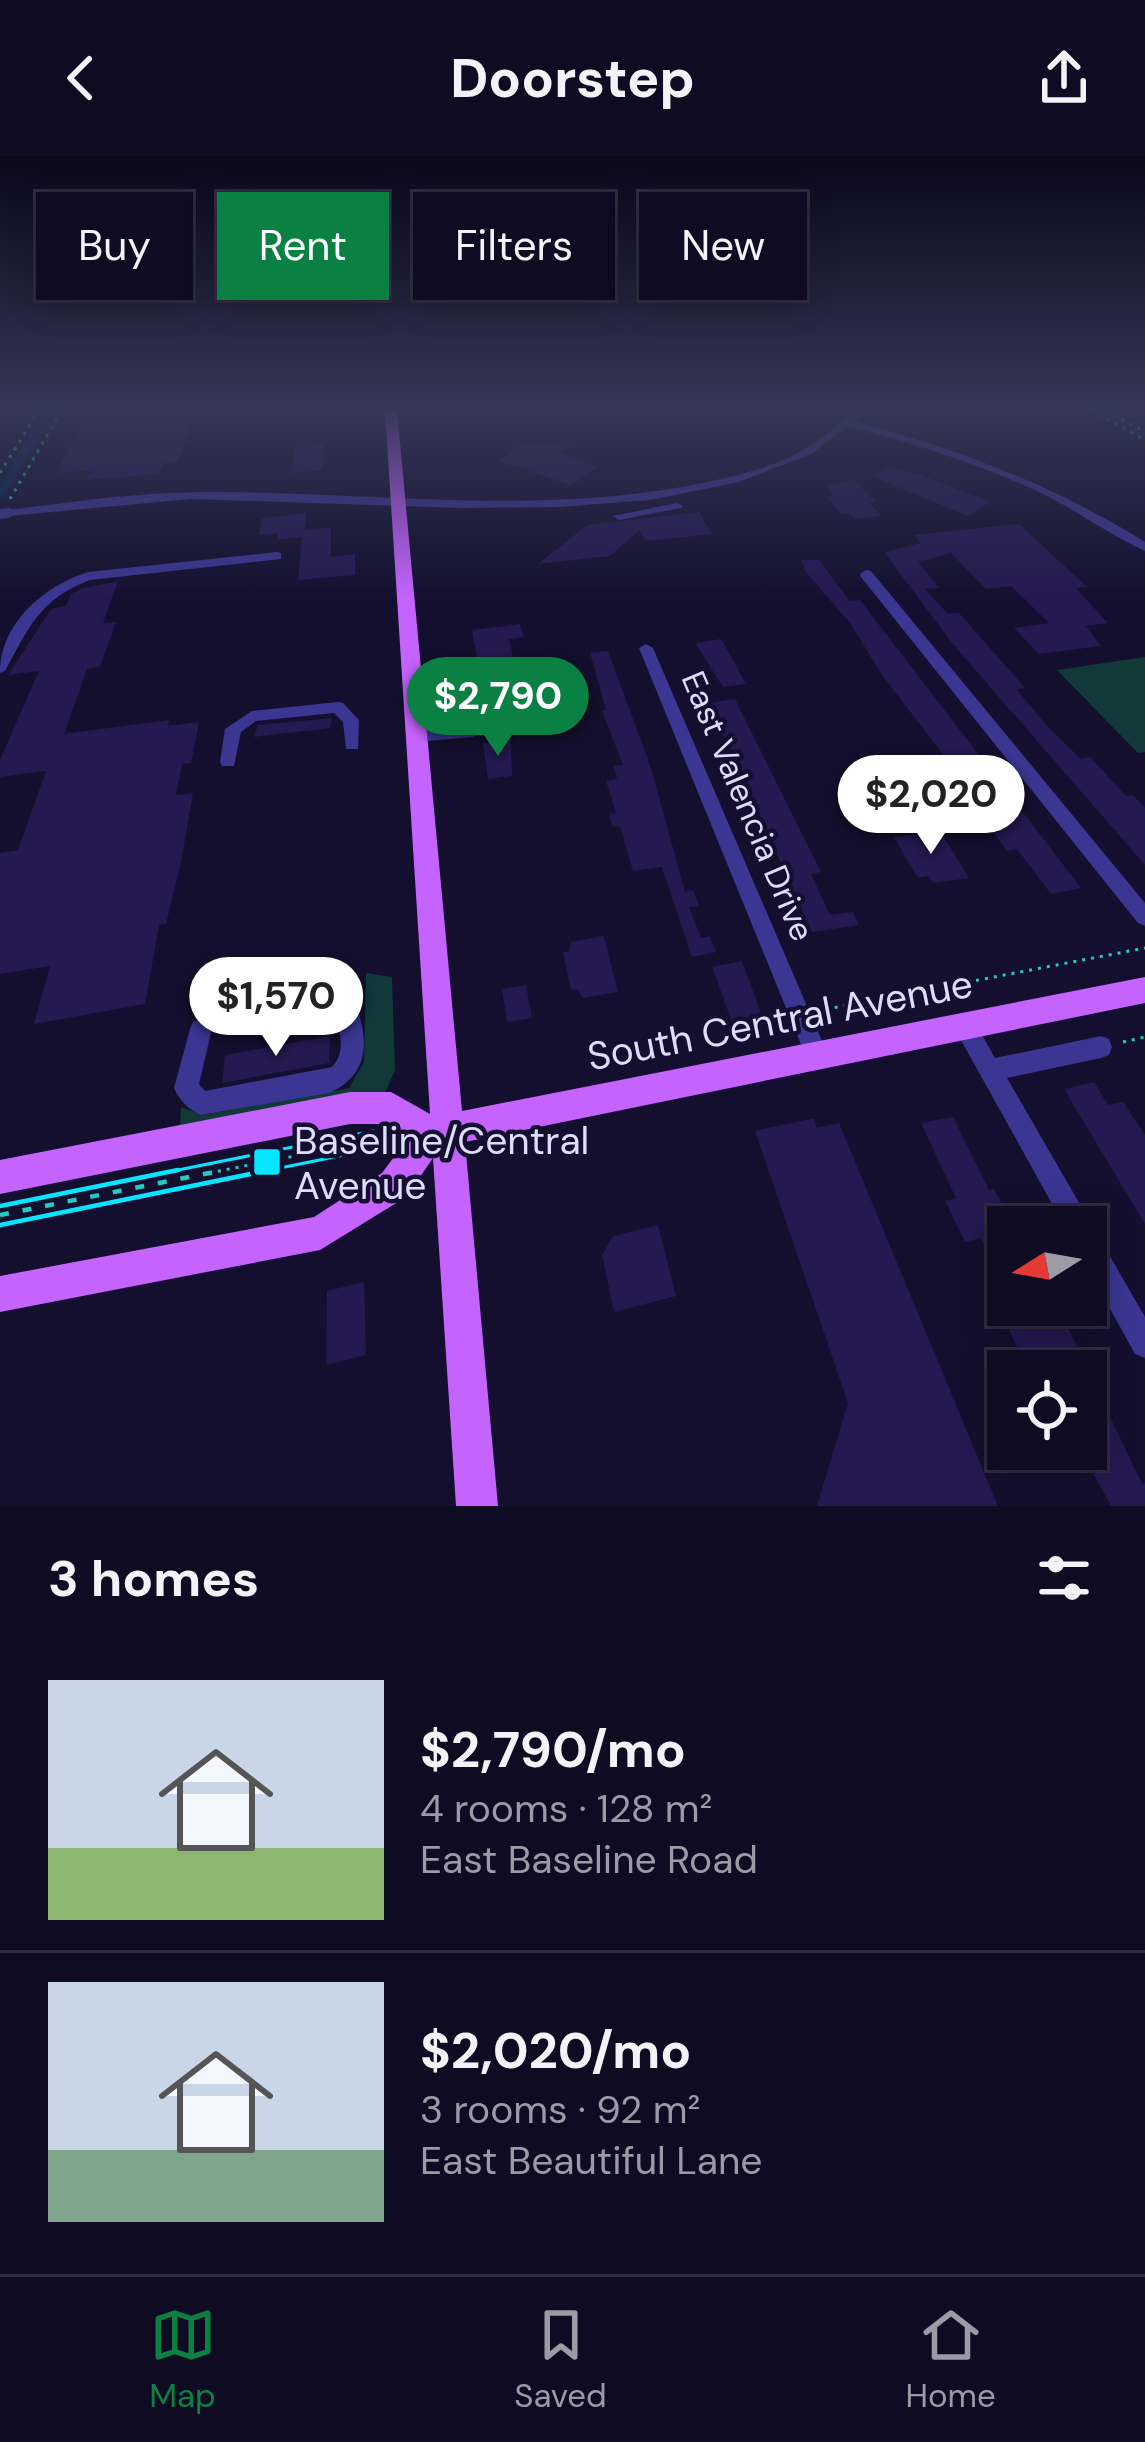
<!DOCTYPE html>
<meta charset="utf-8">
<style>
:root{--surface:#0f0b22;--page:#1d192f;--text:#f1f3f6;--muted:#9b9ba5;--line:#2f2b40;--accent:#0b8043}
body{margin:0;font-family:"DM Sans",sans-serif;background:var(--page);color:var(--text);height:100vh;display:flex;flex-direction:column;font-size:45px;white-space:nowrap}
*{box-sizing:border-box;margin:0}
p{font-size:39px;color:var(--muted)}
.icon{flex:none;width:66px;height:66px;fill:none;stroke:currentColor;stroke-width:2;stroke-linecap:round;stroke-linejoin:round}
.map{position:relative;height:1350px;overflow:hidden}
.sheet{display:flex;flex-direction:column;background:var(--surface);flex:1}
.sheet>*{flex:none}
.banner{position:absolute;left:36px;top:36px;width:1074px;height:108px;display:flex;gap:24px}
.needle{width:78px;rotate:259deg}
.buttons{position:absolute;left:987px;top:1050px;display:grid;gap:24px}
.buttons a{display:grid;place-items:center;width:120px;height:120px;border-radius:0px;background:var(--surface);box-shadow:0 6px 30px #0003,0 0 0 3px var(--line);font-size:60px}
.price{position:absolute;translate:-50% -102px;padding:0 27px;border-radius:42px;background:#fff;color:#222;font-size:39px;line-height:78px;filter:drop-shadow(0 3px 6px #0008)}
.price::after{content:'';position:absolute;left:50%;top:72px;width:36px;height:27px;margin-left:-18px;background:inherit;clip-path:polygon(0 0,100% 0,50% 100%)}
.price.selected{background:var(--accent);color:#fff}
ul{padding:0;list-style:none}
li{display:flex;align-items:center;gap:36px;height:300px;padding:0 48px}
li+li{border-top:3px solid var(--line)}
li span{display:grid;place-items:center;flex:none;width:336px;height:240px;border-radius:0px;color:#555}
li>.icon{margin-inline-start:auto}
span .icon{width:144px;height:144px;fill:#fffc;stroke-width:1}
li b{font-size:51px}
h2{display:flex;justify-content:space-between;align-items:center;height:144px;padding:0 48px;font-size:51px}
.tag{padding:0 42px;border-radius:0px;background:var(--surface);box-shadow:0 6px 30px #0003,0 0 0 3px var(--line);font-size:42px;line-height:108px}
.tag.selected{background:var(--accent);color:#fff}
header{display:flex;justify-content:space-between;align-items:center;height:156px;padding:0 48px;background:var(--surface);font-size:54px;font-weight:700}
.tabs{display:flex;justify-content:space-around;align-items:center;height:168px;border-top:3px solid var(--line);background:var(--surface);font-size:33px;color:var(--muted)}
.tabs a{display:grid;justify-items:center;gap:6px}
.tabs .selected{color:var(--accent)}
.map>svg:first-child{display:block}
.green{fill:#113938}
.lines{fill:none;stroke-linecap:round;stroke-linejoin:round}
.canal{fill:#052051;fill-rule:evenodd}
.building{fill:#251951}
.path-far1{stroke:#24cbc2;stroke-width:3;stroke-dasharray:3 6;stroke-linecap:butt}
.path{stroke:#24cbc2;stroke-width:4.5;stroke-dasharray:9 14;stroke-linecap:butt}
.minor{fill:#3a3692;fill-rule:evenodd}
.major{fill:#c563ff;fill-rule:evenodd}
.tram-far1{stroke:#08e5ff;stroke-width:3}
.tram{stroke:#08e5ff;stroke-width:4.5}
.minor-bridge{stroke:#3a3692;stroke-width:10}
.poi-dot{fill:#08e5ff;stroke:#140f2e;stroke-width:4.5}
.labels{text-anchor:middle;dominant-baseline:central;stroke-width:9;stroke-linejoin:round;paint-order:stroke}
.street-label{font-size:33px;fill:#e0dcff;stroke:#140f2e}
.near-street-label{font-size:39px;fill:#e0dcff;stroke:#140f2e}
.near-poi-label{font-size:39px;fill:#e0dcff;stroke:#140f2e;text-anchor:start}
</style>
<header><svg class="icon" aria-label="back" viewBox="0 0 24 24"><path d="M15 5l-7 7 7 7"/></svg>Doorstep<svg class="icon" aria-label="share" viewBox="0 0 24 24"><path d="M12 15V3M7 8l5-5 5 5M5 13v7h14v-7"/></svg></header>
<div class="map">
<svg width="1145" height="1350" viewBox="0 0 1145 1350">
<rect width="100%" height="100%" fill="#140f2e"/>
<g class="green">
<path d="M1145,501V596L1138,597L1057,514Z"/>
<path d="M366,817L392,821L395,914L385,937L179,983L181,951L203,959L349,932L364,906Z"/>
</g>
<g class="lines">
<g class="canal">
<path d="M44,254H54L6,339L0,342V329Z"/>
<path d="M1096,254H1107L1145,276V283Z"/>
</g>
</g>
<g class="building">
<path d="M90,254H195L178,306L163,307L159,318L86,324L91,314L56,317Z"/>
<path d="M324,287L323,314L292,317L295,292Z"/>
<path d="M523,287H572L558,296L598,311L571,329L499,305Z"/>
<path d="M888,311L922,319L989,346L968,360L871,320Z"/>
<path d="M854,324L876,346L869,347L882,360L855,363L849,357L841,358L826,341L832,340L827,329Z"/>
<path d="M699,356L712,378L645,385L640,374L610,400L538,408L587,369Z"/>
<path d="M306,357L305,374L331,371V401L355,398V419L298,424L302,381L277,384L278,377L259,379L262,362Z"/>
<path d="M1019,368L1087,431L1076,432L1108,467L1086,470L1101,490L1039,498L1014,472L1049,467L1011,430L986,433L951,397L918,406L939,432L925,433L948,458L959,457L1025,532L1016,533L1049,572L1081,603L1090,601L1126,640L1133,639L1145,652V709L952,487L884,396L921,387L914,379Z"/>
<path d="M801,404H819L850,445L860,444L1081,732L1051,738L1017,693L1007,695L984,664L944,671L926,645L971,635L882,519L850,467L805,415Z"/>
<path d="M118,425L103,467L116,466L100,511L87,513L64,578L169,564L168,570L199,566L191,607L182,608L176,639L193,637L181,706L166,768L159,769L145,848L34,868L50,810L0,818V697L18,694L46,615L0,621V604L39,515L8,519L51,453L66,450L71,438L83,432Z"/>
<path d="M520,468L524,481L509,483L518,522L474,526L471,513L479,512L472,474Z"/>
<path d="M721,483L746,528L723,531L695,487Z"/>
<path d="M608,495L651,612L685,736L693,734L699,750L689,751L701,782L710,780L716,796L692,801L662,711L633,715L620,670L612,671L609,658L616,657L606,625L617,623L613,610L623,609L602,555L606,554L590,497Z"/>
<path d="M540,528L552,570L530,574L519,531Z"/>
<path d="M735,543L821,716L811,718L830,759L853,756L859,769L812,776L709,547Z"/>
<path d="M332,562L330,572L254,581L258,569Z"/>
<path d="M511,583L512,620L488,623L483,587Z"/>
<path d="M940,675L969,722L933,727L929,720L918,722L894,681Z"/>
<path d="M604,780L618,836L583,842L577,833L571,834L563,796H569L571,786Z"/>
<path d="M742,805L762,860L732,866L712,811Z"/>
<path d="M526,829L532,862L507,866L502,833Z"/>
<path d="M330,880L329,907L222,927L225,899Z"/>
<path d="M1094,926L1108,949L1123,946L1145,979V1068L1064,933Z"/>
<path d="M953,961L989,1034L994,1033L1014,1071H1008V1111L997,1114L981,1082L965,1086L945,1045L956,1042L921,967Z"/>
<path d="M814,962L817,972L839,967L998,1350H817L848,1247L755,975Z"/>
<path d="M658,1069L676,1140L614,1156L602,1099L613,1080Z"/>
<path d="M364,1126L366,1199L326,1209L327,1135Z"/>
<path d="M1023,1149H1057L1142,1328L1145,1327V1350H1111L1080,1293H1086V1215H1028L1000,1153Z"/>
</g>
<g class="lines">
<g class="path-far1">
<path d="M1091,254L1145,284"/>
<path d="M1106,254L1145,276"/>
<path d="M0,317L39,254"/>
<path d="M10,343L62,254"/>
<path d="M817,855L1145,792"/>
<path d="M1123,886L1145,881"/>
<path d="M209,1017L390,981"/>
</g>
<path class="path" d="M0,1059L224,1014"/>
<g class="minor">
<path d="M856,254H867L854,265C957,293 1054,329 1145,386V395C1109,379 1074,352 1037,335C976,307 912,287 848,270L811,298L739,326L650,344L558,351L463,352L191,343L8,360L2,357L8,354C77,345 148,335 218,336C376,337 535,359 693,329C728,322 774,312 805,293C823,282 840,267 856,254Z"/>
<path d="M677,347L683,350L681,352L619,364L613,360Z"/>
<path d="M277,396L281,397V403L90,424C40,443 29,471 5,515L0,517C0,467 44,430 88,416Z"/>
<path d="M866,414L871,415L1145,747V770L1138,767L861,421L860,418Z"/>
<path d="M646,488L653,492L825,892L828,900L825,908L817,911L809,908L639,492Z"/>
<path d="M505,529L513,534L521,563L519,567L472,581L416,586L408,580L416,574L472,569L504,560L499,539L413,544L408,543V535Z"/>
<path d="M338,546L343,547L359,564L358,593H346L343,566L334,557L256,565L241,576L234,610H222L220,606L225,573L252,555Z"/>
<path d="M344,836L352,839C368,878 374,917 329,937L201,959C189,954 179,944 174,932L190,873L193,866L201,862L209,866L212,873L199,928L205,935L332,911C352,889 331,863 336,839Z"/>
<path d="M965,859L973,863L995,902L1101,880L1109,883L1112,891L1109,899L1101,902L1007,922L1145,1161V1202L1135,1198L1086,1109V1071H1065L957,877L954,870L957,863Z"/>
</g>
<path class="major" d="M385,254H397L462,955L1145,821V847L465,986L498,1350H456L433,1002L406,1041L320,1094L0,1156V1120L314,1061L382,1017L409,981L387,968H350L0,1038V1004L350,936H391L430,958Z"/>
<g class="tram-far1">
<path d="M163,1017L373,975"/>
<path d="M255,1017L374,993"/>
</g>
<g class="tram">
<path d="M0,1050L178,1014"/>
<path d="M0,1069L270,1014"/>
</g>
<path class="minor-bridge" d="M0,358L8,357"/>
</g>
<linearGradient id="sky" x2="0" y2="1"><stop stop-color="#0b0819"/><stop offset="0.57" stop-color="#343757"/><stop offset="1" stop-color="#343757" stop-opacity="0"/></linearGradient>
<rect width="1145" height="443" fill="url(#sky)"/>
<rect class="poi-dot" x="252" y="991" width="30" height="30" rx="6"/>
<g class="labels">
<g class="street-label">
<text transform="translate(748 650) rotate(67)">East Valencia Drive</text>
</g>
<g class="near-street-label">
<text transform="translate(780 864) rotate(-11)">South Central Avenue</text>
</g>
<g class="near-poi-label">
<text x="294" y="984">Baseline/Central<tspan x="294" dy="45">Avenue</tspan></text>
</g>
</g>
</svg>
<div class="buttons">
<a><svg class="needle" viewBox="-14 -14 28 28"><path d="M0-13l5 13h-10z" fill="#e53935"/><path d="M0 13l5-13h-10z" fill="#9b9ba5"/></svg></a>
<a><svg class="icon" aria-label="locate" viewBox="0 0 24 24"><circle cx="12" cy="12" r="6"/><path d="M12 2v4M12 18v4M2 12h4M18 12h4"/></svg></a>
</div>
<b class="price selected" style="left:498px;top:603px">$2,790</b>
<b class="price" style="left:931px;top:701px">$2,020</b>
<b class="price" style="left:276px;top:903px">$1,570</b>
<div class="banner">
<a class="tag">Buy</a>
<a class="tag selected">Rent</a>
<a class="tag">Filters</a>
<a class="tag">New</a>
</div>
</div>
<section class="sheet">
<h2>3 homes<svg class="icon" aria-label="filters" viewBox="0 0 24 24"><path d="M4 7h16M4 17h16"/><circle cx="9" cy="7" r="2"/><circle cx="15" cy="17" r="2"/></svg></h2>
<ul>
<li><span style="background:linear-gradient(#c9d6e8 70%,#8fb573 0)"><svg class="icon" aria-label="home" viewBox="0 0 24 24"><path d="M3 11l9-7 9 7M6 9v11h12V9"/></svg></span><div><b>$2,790/mo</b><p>4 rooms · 128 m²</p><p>East Baseline Road</p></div></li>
<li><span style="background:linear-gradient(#c9d6e8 70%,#7fa58c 0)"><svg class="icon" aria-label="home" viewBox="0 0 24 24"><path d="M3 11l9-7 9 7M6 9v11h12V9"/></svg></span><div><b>$2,020/mo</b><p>3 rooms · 92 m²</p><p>East Beautiful Lane</p></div></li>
</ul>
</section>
<nav class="tabs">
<a class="selected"><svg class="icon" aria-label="map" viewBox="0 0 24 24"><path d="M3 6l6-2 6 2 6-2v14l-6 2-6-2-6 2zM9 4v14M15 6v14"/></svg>Map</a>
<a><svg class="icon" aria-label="saved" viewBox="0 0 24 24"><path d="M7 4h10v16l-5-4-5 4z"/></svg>Saved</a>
<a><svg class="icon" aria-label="home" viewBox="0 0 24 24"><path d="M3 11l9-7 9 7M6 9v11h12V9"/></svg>Home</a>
</nav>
